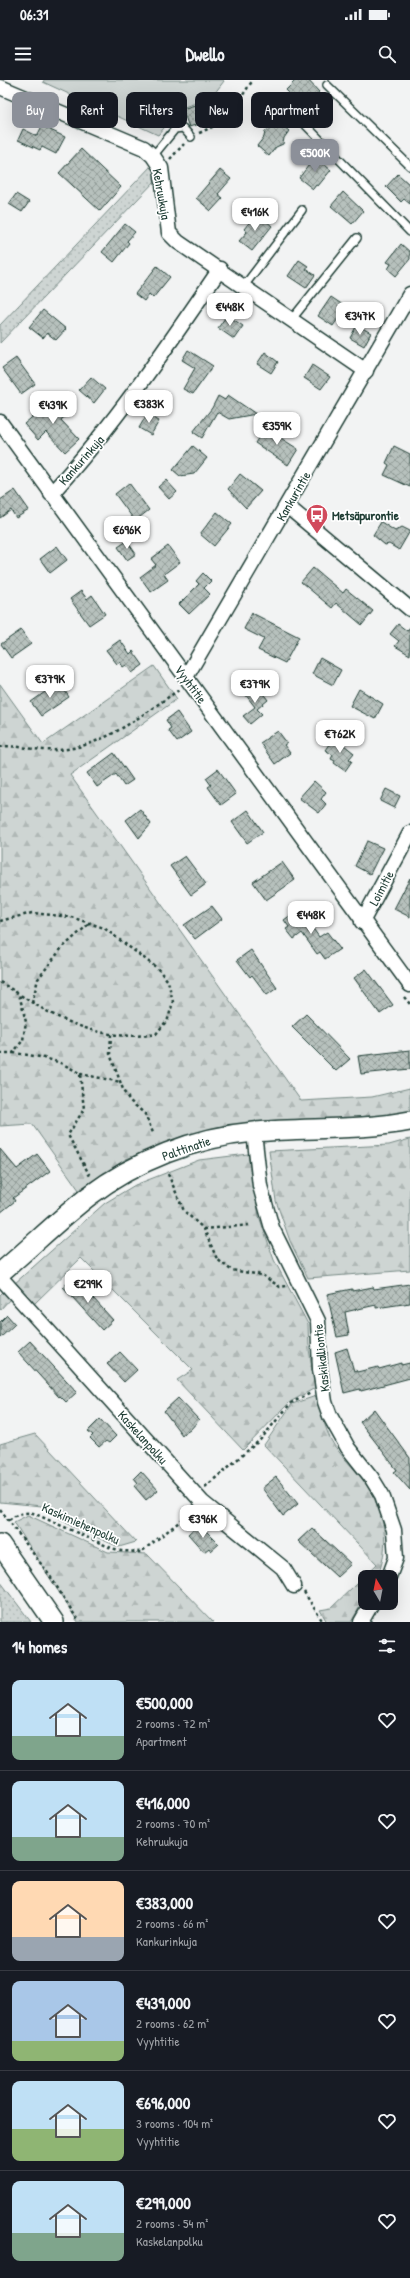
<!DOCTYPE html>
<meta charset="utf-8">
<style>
:root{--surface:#171b24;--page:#20242c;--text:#f1f3f6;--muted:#9ea1a6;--line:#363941;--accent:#8c9099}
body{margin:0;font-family:"Patrick Hand",sans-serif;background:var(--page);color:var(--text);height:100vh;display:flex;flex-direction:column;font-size:15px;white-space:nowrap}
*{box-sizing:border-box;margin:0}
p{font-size:13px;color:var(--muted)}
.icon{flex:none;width:22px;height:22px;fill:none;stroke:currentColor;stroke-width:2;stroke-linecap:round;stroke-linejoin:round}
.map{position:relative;height:1542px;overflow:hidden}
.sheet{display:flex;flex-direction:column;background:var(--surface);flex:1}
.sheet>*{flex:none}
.hud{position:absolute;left:12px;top:12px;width:386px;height:36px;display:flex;gap:8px}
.needle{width:26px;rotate:350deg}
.tools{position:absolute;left:358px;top:1490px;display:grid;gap:8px}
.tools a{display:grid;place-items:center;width:40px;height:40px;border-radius:8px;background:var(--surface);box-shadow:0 4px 16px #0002;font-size:20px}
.price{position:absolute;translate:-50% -34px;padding:0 9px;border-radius:8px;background:#fff;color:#222;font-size:13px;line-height:26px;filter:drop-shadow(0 1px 2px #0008)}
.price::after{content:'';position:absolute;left:50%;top:24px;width:12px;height:9px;margin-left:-6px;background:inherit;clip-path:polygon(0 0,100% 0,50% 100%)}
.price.active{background:var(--accent);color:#fff}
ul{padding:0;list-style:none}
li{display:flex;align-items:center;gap:12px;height:100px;padding:0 12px}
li+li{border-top:1px solid var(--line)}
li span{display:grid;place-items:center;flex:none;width:112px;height:80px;border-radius:8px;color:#555}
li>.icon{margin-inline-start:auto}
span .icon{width:48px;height:48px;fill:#fffc;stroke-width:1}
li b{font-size:17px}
h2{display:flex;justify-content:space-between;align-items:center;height:48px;padding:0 12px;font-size:17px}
.pill{padding:0 14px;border-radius:8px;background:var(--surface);box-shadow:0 4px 16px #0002;font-size:14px;line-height:36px}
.pill.active{background:var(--accent);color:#fff}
.status{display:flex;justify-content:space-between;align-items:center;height:28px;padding:0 20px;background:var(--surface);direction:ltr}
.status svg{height:11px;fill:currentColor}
header{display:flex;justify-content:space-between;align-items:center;height:52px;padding:0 12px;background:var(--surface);font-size:18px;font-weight:800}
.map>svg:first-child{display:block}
.green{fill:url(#green-dots);stroke:#768984}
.forest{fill:url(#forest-firs);stroke:#768984}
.pitch{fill:#ced5d3;stroke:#768984}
.building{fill:url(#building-cross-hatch);stroke:#1f3d34}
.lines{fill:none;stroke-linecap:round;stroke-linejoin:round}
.lane-casing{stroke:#1f3d34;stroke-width:10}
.street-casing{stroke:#1f3d34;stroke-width:17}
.secondary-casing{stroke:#1f3d34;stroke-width:22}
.path{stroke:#1f3d34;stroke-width:2.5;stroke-dasharray:3 3;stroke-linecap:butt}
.lane{stroke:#fff;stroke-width:7}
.street{stroke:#fff;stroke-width:14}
.secondary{stroke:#fff;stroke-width:19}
.labels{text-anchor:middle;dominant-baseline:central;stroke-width:3.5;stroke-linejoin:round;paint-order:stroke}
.street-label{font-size:13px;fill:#1f3d34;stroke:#fff}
.poi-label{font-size:13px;font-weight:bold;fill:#1f3d34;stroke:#fff;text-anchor:start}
</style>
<div class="status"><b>06:31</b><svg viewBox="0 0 49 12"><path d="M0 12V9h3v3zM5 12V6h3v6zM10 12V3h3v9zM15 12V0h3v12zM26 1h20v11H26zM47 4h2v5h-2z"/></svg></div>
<header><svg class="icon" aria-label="menu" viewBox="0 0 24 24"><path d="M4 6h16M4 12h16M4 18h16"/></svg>Dwello<svg class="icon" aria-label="search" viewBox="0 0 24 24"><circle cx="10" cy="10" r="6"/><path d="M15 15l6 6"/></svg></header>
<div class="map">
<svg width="410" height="1542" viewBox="0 0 410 1542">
<defs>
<pattern id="green-dots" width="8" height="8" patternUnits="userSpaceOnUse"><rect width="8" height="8" fill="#ced5d3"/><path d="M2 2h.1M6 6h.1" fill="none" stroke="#b0b8b6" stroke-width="1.8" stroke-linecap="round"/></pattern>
<pattern id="forest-firs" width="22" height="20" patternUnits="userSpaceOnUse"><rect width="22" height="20" fill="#ced5d3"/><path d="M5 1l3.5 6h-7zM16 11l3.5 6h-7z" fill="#b0b8b6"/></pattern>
<pattern id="building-cross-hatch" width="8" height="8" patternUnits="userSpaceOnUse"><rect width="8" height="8" fill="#b7c1bd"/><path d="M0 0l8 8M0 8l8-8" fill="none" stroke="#949e9a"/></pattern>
</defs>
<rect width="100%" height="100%" fill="#f2f3f3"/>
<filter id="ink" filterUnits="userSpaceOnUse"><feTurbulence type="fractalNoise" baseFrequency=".025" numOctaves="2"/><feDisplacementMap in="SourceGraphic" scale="8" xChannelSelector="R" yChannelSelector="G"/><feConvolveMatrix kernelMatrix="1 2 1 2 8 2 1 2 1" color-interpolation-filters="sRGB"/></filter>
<g filter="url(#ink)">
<g class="green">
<path d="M152,85L157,99L0,263V245Z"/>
<path d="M0,1501L31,1542H0Z"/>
</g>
<g class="forest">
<path d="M154,586L177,619L70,695L301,1021L372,1017L410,1008V1035L168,1063L126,1079L79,1110L32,1044L0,1046V604L43,664Z"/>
<path d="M410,1059V1190L308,1198L290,1161L276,1121L269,1071L389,1065Z"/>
<path d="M248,1074L259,1136L274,1180L308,1244L309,1269L315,1308L290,1322L243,1370L177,1300L193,1290L81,1178L33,1225L14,1204L105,1123L135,1105L199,1080Z"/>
<path d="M4,1211L10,1219L0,1230V1215Z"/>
<path d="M316,1316C321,1330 324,1346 331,1360C339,1375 355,1388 365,1403C385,1431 391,1465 377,1497H365V1518L351,1542H327L320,1530L331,1528L377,1484L264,1365L292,1324Z"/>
<path d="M35,1354L136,1462L119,1467L71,1446L42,1426L0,1422V1364Z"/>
<path d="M28,1435L108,1472L147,1474L213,1542H78L14,1442Z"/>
</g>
<path class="pitch" d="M44,0H223L224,1L211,18L181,28L158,55L43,2Z"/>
<g class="building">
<path d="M296,0H308L319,12L309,22L306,19L300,24L286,10Z"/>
<path d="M218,18L223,37L189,47L182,29Z"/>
<path d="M278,41L289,51L284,58L283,64L276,67L269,76L257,66L264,57L265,51L272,48Z"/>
<path d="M42,46L65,57L56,74L42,67L40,70L18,60L23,49L37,56Z"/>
<path d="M81,69L121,107L100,131L59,93Z"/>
<path d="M315,77L331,90L318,106L316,105L313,109L299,98Z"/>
<path d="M220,90L231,99L218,114L223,118L211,131L196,118Z"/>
<path d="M398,94L410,105V124L404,119L401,122L386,107Z"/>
<path d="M343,112L363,131L352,144L331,126Z"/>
<path d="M16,114L29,122L22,132L9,124Z"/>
<path d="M257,133L272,146L252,171L239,161L247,152L244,149Z"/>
<path d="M125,144L135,152L127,161L129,163L114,182L102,172Z"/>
<path d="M401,164L410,172V179L396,196L388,189L391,184L387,182Z"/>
<path d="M299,180L308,186L306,189L315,195L306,208L288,196Z"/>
<path d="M157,186L170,197L153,218L149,214L144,221L135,214Z"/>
<path d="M331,217L346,227L333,246L318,236Z"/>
<path d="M43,230L66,249L56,260L47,253L43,258L29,247Z"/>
<path d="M227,235L243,246L234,259L218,248Z"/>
<path d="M357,245L371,253L364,266L350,258Z"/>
<path d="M188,270L213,286L193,314L183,309L195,288L182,280Z"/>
<path d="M265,272L278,282L271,293L257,284Z"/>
<path d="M16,278L35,304L21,314L2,288Z"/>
<path d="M312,285L330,297L321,309L304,298Z"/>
<path d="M91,297L105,309L94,323L79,310Z"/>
<path d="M228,315L256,334L229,339L217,332L202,358L193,352L212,328L218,316L225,320Z"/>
<path d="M56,317L69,333L61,340L79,359L65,372L46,352L38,360L24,344Z"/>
<path d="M147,334L159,341L151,355L139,348Z"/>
<path d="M265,348L298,369L288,385L255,363Z"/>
<path d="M193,366L207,378L194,394L180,396L173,390Z"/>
<path d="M394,366L410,374V407L384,395L389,385L386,383Z"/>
<path d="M240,394L261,411L246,428L228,409Z"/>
<path d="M166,400L177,412L169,419L158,407Z"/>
<path d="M129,403L149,430L135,441L115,414Z"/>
<path d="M15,410L29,430L16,438L11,430L0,438V420Z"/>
<path d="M217,432L232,444L214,466L200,454Z"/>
<path d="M381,442L395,451L402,447L410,451L399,470L389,464L385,465L373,455Z"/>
<path d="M127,461L136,474L127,480L118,467Z"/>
<path d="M57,466L67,480L50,493L40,479Z"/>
<path d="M168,466L180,482L164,494L168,500L151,512L140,497L156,485L151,479Z"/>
<path d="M313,488L343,513L346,509L373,531L362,545L336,523L332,528L301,502Z"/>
<path d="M203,493L211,501L204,508L210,514L189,534L179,524L199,504L196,501Z"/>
<path d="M81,511L87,519L92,515L105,534L89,545L70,519Z"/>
<path d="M252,533L299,557L285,583L258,570L264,559L244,549Z"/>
<path d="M398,544L407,551L410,547V575L395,566L399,561L390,554Z"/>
<path d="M21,550L31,564L11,578L1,564Z"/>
<path d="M120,560L130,574L133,571L143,585L132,593L126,585L123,587L120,582L117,584L106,570Z"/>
<path d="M320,578L341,590L333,605L312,594Z"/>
<path d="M59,602L69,617L41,636L31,622Z"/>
<path d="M257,605L268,620L257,629L262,634L250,644L243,636L255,627L245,614Z"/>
<path d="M359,609L383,624L375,639L350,626Z"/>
<path d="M177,632L191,652L177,662L168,650L171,648L166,640Z"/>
<path d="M278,651L287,663L284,665L290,673L275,684L260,663Z"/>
<path d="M334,657L354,673L349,679L352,681L345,691L334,683L335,681L331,679L333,675L325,670Z"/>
<path d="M114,673L133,700L124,706L116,694L97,707L87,693Z"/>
<path d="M218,689L236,714L221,725L208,707L211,705L206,698Z"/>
<path d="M314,701L326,712L321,719L326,724L319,733L299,718Z"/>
<path d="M386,709L400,716L394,728L380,721Z"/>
<path d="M140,729L151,744L139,758L126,740Z"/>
<path d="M248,730L263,752L247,763L232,742Z"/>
<path d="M367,761L383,768L370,794L355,786Z"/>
<path d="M185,776L206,804L191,815L170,786Z"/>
<path d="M282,782L295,800L266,820L253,802Z"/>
<path d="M410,798V837L394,829Z"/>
<path d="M212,826L222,839L195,859L184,845Z"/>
<path d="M299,829L319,857L327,852L340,869L325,879L320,872L317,874L302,853L294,859L286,849L289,847L284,840Z"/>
<path d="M251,870L277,908L267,915L252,895L250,897L237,880Z"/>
<path d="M366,889L393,925L380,934L354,898Z"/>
<path d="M306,934L350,979L336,991L292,947Z"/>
<path d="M410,970V989L361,994L358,976Z"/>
<path d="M0,1069L17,1089L37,1074L50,1091L13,1118L15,1121L0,1133Z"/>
<path d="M74,1197L113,1240L102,1250L63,1207Z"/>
<path d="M410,1204V1223L376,1228V1225L345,1232L349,1255L337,1257L327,1214L352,1209V1211L373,1207L374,1209Z"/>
<path d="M7,1235L15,1244L0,1258V1242Z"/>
<path d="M30,1261L77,1312L66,1322L60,1316L59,1317L18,1272Z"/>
<path d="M347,1268L354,1291L356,1290L357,1292L378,1287L379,1289L401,1283V1285L410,1283V1298L361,1311L360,1309L344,1313L335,1272Z"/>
<path d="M120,1272L137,1290L124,1302L107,1284Z"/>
<path d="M178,1318L199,1340L190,1350L182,1355L164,1331Z"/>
<path d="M374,1329L410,1378V1410L394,1392L397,1390L360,1342Z"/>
<path d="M100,1339L116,1356L109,1363L106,1361L99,1367L90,1358L93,1355L88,1351Z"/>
<path d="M141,1391L158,1410L146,1420L134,1406L138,1403L134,1398Z"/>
<path d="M276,1397L298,1424L283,1436L262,1408Z"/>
<path d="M199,1444L219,1464L211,1471L209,1468L204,1472L188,1454Z"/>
<path d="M312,1448L351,1484L337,1497L298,1461Z"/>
</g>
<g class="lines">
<g class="lane-casing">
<g id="lane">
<path d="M327,5L410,86"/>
<path d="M291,30L410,152"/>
<path d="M153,76L175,49L183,48L191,57"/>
<path d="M244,206L302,130"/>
<path d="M292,239L357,158"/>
</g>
</g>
<g class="street-casing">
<g id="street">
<path d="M0,7L144,68L153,76L161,88L169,153L178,162L366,291"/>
<path d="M0,342L410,905"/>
<path d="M51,414C115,344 167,267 220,189"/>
<path d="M287,426L410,529"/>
<path d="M186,597L410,214"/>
<path d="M362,842L410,753"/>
<path d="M254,1052L260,1106L272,1148L318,1241L320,1289L325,1322L330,1336L348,1368L371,1397L382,1415L394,1450L396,1478L389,1497"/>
<path d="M0,1197L202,1422L283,1488L294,1506"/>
<path d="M361,1542L372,1523"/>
</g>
</g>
<g class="secondary-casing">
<g id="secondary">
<path d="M0,1193C30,1168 58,1140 89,1116C135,1081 196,1057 254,1052C306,1047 358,1051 410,1041"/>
<path d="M0,1464L54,1542"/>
</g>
</g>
<g class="path">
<path d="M199,53C233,39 233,28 253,0"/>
<path d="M170,79L184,64"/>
<path d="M0,667C17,664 38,672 58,670C105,667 141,635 179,610"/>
<path d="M0,841L32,833L71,837L104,848L157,888L168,901L173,922L168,939L156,954C105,962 60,942 19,914"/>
<path d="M0,902L19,914L26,942L23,960L13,973H0"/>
<path d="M404,917L410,924"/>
<path d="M32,923L38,899L61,869L91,842"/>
<path d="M111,954L110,974L124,1012L130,1021L145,1034L154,1055"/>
<path d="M13,973C38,976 59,979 80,994L84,1029L68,1055L90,1096"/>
<path d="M80,994L121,1002"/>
<path d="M168,1094L184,1131L204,1149L217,1179L231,1190L262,1195L280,1207L287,1206"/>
<path d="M204,1149L250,1145"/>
<path d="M205,1407L260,1360L291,1323L311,1313"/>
<path d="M0,1429L50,1496L79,1542"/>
<path d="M9,1440C16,1434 24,1432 33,1433L109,1467L121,1471L141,1472L193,1431"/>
<path d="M304,1512L323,1542"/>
</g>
<use href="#lane" class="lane"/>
<use href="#street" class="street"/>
<use href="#secondary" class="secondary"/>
</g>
</g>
<defs>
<g id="bus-pin" transform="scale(1.15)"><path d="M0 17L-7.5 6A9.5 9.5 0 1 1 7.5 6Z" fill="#d1495b" stroke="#fff"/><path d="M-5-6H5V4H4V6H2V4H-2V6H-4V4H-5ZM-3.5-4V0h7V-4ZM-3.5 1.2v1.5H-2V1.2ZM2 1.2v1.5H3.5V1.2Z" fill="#fff"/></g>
</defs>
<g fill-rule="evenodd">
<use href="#bus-pin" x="317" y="435"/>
</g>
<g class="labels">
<g class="street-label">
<text transform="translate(162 114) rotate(80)">Kehruukuja</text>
<text transform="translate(81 380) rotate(-49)">Kankurinkuja</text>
<text transform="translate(293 416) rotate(-60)">Kankurintie</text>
<text transform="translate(191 604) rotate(54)">Vyyhtitie</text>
<text transform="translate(381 808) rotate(-62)">Loimitie</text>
<text transform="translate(186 1068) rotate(-19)">Palttinatie</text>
<text transform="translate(321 1278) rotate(-96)">Kaskikalliontie</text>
<text transform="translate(143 1357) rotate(48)">Kaskelanpolku</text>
<text transform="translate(81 1443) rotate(24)">Kaskimiehenpolku</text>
</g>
<g class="poi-label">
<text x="332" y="435">Metsäpurontie</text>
</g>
</g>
</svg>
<div class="tools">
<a><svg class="needle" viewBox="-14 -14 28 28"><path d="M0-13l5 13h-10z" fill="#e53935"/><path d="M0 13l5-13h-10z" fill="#9ea1a6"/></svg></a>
</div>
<b class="price active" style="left:315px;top:93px">€500K</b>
<b class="price" style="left:255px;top:152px">€416K</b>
<b class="price" style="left:230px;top:247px">€448K</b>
<b class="price" style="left:360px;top:256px">€347K</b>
<b class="price" style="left:149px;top:344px">€383K</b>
<b class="price" style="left:53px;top:345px">€439K</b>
<b class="price" style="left:277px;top:366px">€359K</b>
<b class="price" style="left:127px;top:470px">€696K</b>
<b class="price" style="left:50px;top:619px">€379K</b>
<b class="price" style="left:255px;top:624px">€379K</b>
<b class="price" style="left:340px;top:674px">€762K</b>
<b class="price" style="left:311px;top:855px">€448K</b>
<b class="price" style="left:88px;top:1224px">€299K</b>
<b class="price" style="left:203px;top:1459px">€396K</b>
<div class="hud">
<a class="pill active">Buy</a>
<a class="pill">Rent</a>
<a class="pill">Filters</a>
<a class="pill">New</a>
<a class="pill">Apartment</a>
</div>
</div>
<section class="sheet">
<h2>14 homes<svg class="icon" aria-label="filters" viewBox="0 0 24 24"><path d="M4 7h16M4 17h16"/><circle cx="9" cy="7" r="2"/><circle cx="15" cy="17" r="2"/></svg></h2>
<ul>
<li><span style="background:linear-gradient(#bfe0f5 70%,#7fa58c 0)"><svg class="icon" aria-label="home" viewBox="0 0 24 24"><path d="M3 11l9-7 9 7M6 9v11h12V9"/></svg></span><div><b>€500,000</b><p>2 rooms · 72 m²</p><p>Apartment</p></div><svg class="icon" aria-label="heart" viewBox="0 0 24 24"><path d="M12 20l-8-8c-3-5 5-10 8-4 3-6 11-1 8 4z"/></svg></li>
<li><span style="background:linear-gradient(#bfe0f5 70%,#7fa58c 0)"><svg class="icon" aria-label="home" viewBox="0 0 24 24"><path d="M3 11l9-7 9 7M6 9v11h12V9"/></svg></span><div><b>€416,000</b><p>2 rooms · 70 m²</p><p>Kehruukuja</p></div><svg class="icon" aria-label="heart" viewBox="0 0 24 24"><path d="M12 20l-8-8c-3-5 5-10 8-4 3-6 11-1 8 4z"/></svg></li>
<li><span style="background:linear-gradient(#ffd9b3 70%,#9aa5b1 0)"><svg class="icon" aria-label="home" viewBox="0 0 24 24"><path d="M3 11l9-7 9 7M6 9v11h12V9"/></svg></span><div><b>€383,000</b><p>2 rooms · 66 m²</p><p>Kankurinkuja</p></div><svg class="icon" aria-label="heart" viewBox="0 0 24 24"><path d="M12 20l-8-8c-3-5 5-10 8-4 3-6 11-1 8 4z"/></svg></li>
<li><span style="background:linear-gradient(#a9c7e8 75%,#8fb573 0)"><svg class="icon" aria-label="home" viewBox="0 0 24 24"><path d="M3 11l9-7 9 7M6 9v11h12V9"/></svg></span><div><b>€439,000</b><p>2 rooms · 62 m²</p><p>Vyyhtitie</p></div><svg class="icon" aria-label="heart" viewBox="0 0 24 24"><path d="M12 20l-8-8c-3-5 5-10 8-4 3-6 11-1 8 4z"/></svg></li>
<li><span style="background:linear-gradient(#bfe0f5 60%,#8fb573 0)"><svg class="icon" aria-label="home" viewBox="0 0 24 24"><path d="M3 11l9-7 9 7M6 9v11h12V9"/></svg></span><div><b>€696,000</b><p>3 rooms · 104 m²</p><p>Vyyhtitie</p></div><svg class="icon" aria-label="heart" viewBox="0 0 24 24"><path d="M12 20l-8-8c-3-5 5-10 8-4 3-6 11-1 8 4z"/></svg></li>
<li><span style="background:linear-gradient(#bfe0f5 65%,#7fa58c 0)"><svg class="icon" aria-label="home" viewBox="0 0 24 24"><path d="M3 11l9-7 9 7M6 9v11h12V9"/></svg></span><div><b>€299,000</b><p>2 rooms · 54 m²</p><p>Kaskelanpolku</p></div><svg class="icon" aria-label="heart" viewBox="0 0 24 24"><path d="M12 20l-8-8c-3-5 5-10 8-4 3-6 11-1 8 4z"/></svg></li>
</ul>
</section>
